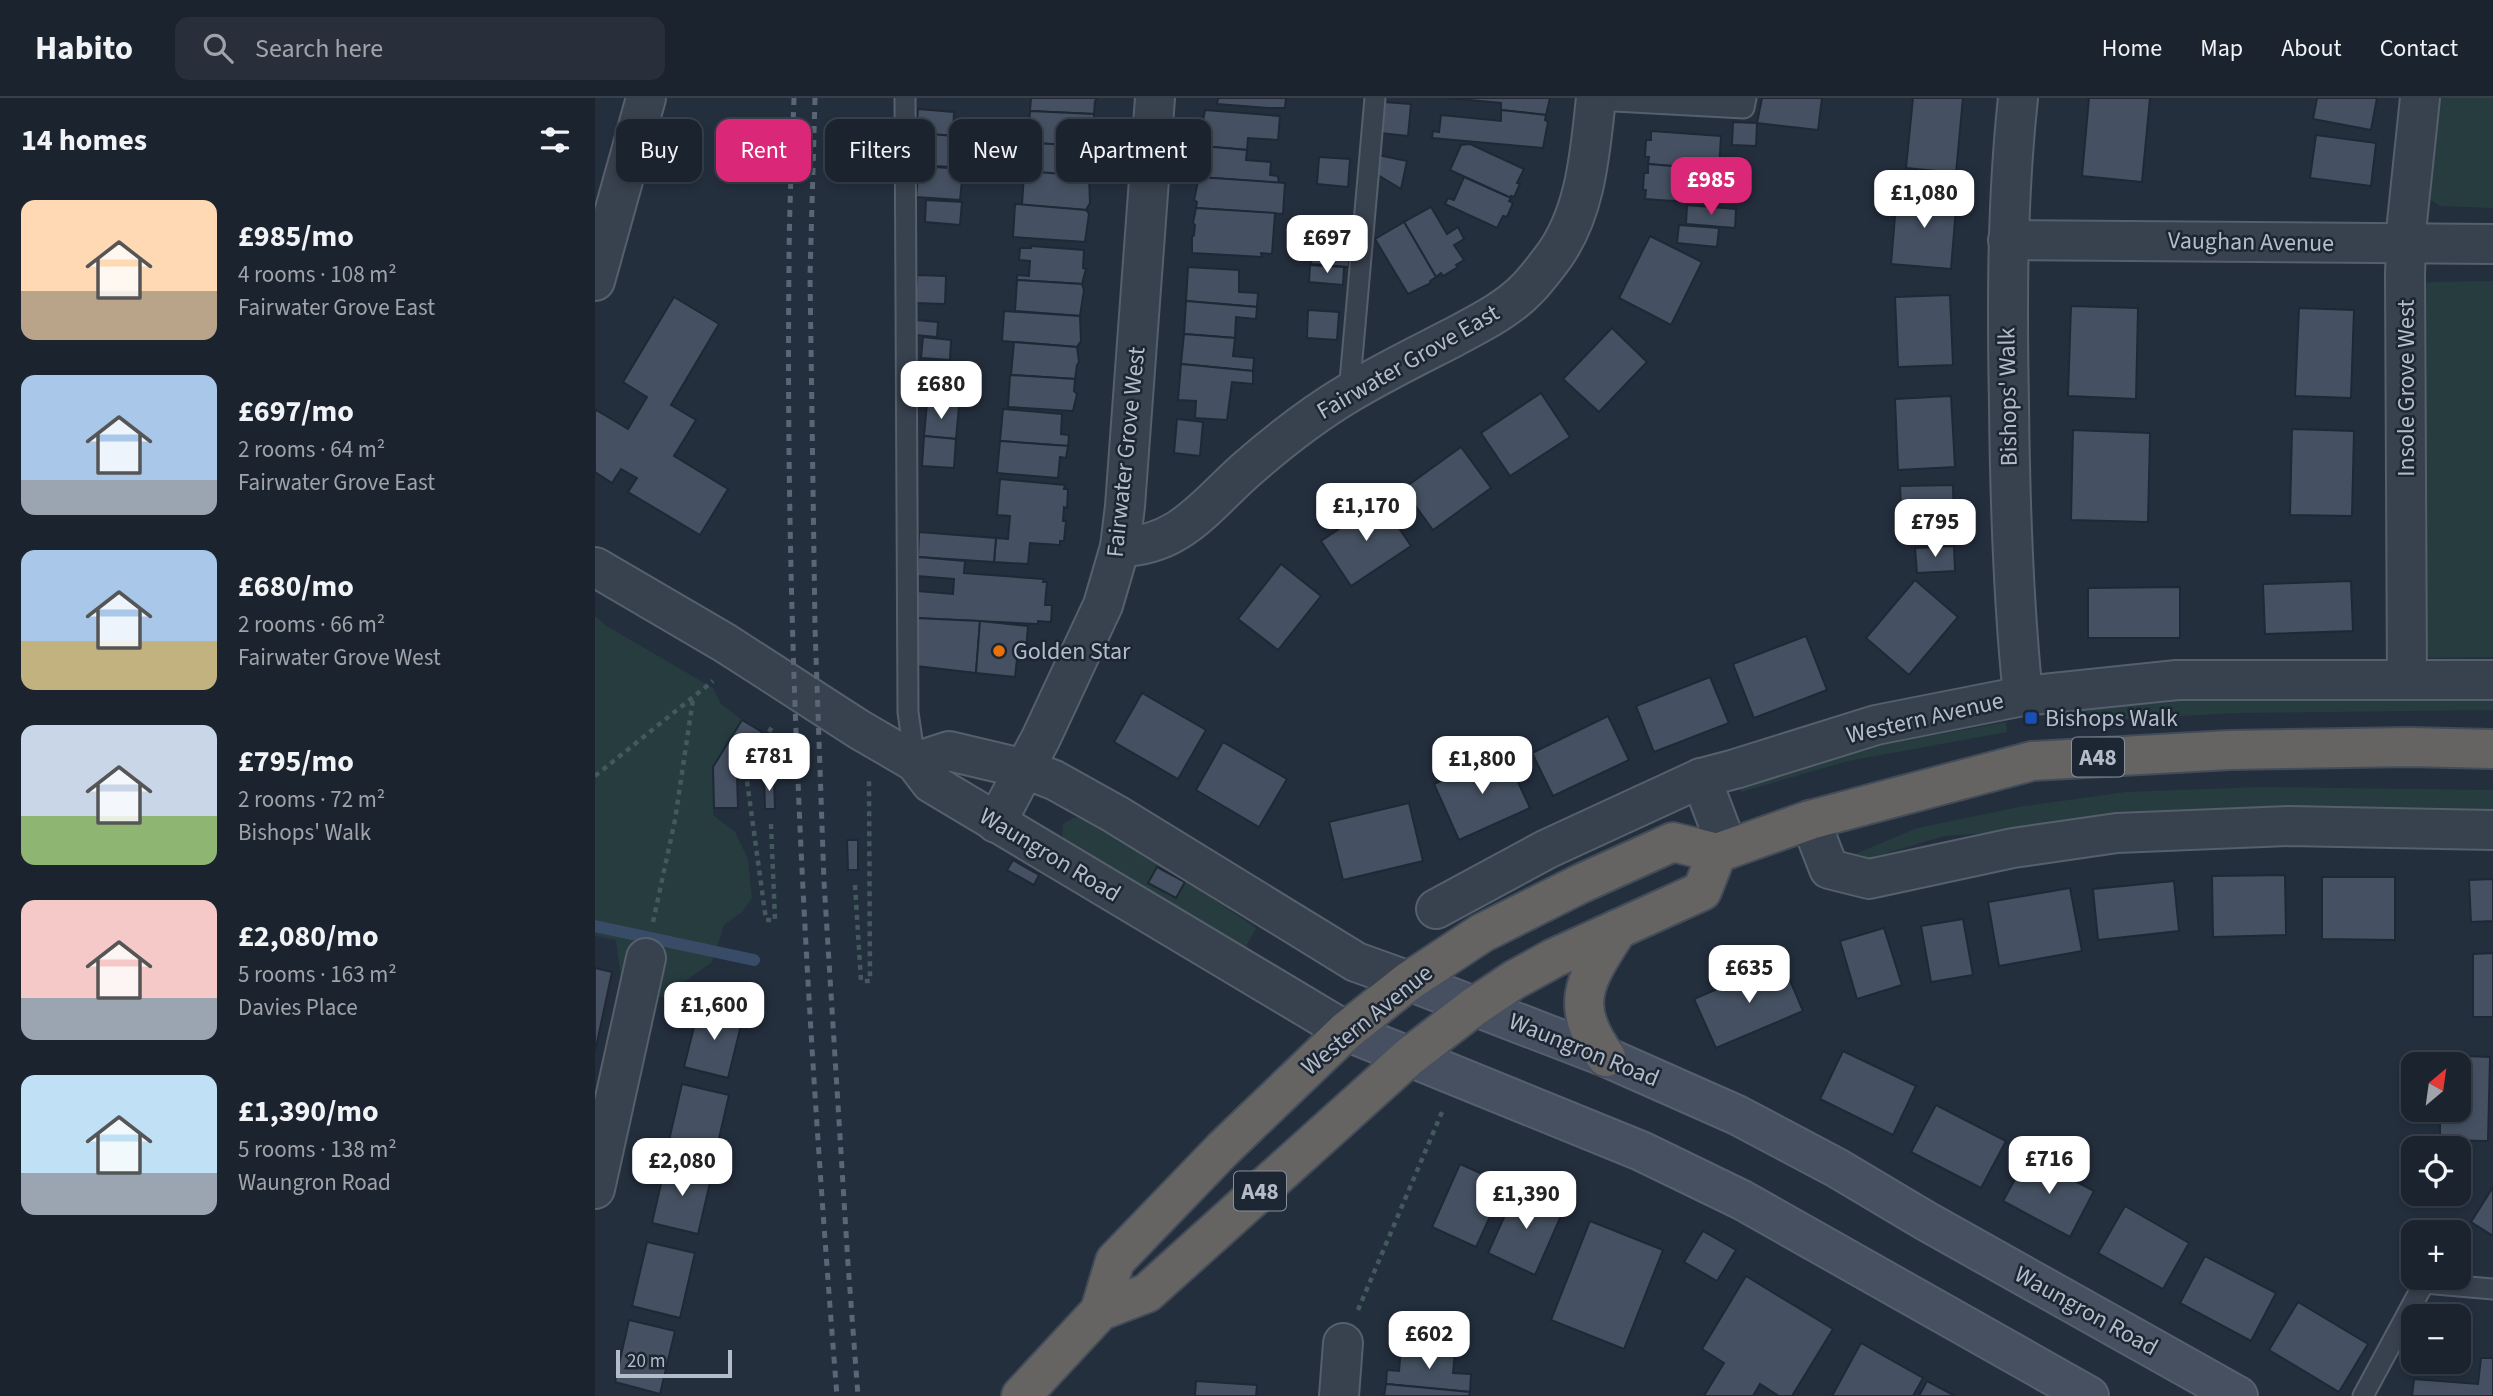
<!DOCTYPE html>
<meta charset="utf-8">
<style>
:root{--surface:#1b232e;--page:#282f3a;--text:#f1f3f6;--muted:#a0a4aa;--line:#39404a;--accent:#db2777}
body{margin:0;font-family:"Source Sans 3",sans-serif;background:var(--page);color:var(--text);height:100vh;display:flex;flex-direction:column;font-size:26px;white-space:nowrap}
*{box-sizing:border-box;margin:0}
p{font-size:23px;color:var(--muted)}
.icon{flex:none;width:38px;height:38px;fill:none;stroke:currentColor;stroke-width:2;stroke-linecap:round;stroke-linejoin:round}
.map{position:relative;flex:1;overflow:hidden}
.panel{display:flex;flex-direction:column;background:var(--surface);width:595px}
.panel>*{flex:none}
.hud{position:absolute;left:21px;top:21px;width:665px;height:63px;display:flex;gap:14px}
.needle{width:46px;rotate:29deg}
.buttons{position:absolute;left:1806px;top:954px;display:grid;gap:14px}
.buttons a{display:grid;place-items:center;width:70px;height:70px;border-radius:14px;background:var(--surface);box-shadow:0 4px 10px #0003,0 0 0 2px var(--line);font-size:35px}
.scale{position:absolute;left:21px;bottom:18px;width:116px;box-sizing:border-box;padding-left:7px;border:4px solid #b4bcc9;border-top:0;font-size:19px;line-height:24px;white-space:nowrap;color:#b4bcc9;-webkit-text-stroke:5px #1d2633;paint-order:stroke}
.price{position:absolute;translate:-50% -60px;padding:0 16px;border-radius:14px;background:#fff;color:#222;font-size:23px;line-height:46px;filter:drop-shadow(0 2px 4px #0008)}
.price::after{content:'';position:absolute;left:50%;top:42px;width:21px;height:16px;margin-left:-10px;background:inherit;clip-path:polygon(0 0,100% 0,50% 100%)}
.price.selected{background:var(--accent);color:#fff}
ul{padding:0;list-style:none}
li{display:flex;align-items:center;gap:21px;height:175px;padding:0 21px}
li span{display:grid;place-items:center;flex:none;width:196px;height:140px;border-radius:14px;color:#555}
li>.icon{margin-inline-start:auto}
span .icon{width:84px;height:84px;fill:#fffc;stroke-width:1}
li b{font-size:30px}
h2{display:flex;justify-content:space-between;align-items:center;height:84px;padding:0 21px;font-size:30px}
.pill{padding:0 24px;border-radius:14px;background:var(--surface);box-shadow:0 4px 10px #0003,0 0 0 2px var(--line);font-size:24px;line-height:63px}
.pill.selected{background:var(--accent);color:#fff}
header{display:flex;align-items:center;gap:42px;box-sizing:border-box;height:98px;padding:0 35px;background:var(--surface);border-bottom:2px solid var(--line)}
header strong{font-size:33px}
nav{display:flex;gap:38px;margin-inline-start:auto;font-size:24px}
.search{width:490px;height:63px;background:var(--page);display:flex;align-items:center;gap:18px;box-sizing:border-box;padding:0 24px;border-radius:14px;color:var(--muted);font-size:26px}
main{display:flex;flex:1;min-height:0}
.map>svg:first-child{display:block}
.green{fill:#263c3f}
.lines{fill:none;stroke-linecap:round;stroke-linejoin:round}
.stream{stroke:#394c67;stroke-width:12}
.building{fill:#455162;stroke:#1f2835;stroke-width:2}
.service-casing{stroke:#565f6c;stroke-width:23}
.minor-casing{stroke:#565f6c;stroke-width:42}
.tertiary-casing{stroke:#565f6c;stroke-width:42}
.secondary-casing{stroke:#565f6c;stroke-width:42}
.trunk-casing{stroke:#434c59;stroke-width:42}
.path{stroke:#44595c;stroke-width:4.5;stroke-dasharray:5 5;stroke-linecap:butt}
.service{stroke:#38414e;stroke-width:19}
.minor{stroke:#38414e;stroke-width:38}
.tertiary{stroke:#38414e;stroke-width:38}
.secondary{stroke:#465061;stroke-width:38}
.trunk{stroke:#656462;stroke-width:38}
.rail{stroke:#5a6575;stroke-width:5;stroke-dasharray:7 7;stroke-linecap:butt}
.food-dot{fill:#e8710a;stroke:#1d2633;stroke-width:2.5}
.transit-dot{fill:#1a4fb4;stroke:#1d2633;stroke-width:2.5}
.labels{text-anchor:middle;dominant-baseline:central;stroke-width:5;stroke-linejoin:round;paint-order:stroke}
.shield{fill:#1d2633;stroke:#878f9c;stroke-width:2}
.shield-label{font-size:23px;font-weight:bold;fill:#b4bcc9}
.street-label{font-size:24px;fill:#b4bcc9;stroke:#1d2633}
.poi-label{font-size:24px;fill:#b4bcc9;stroke:#1d2633;text-anchor:start}
</style>
<header>
<strong>Habito</strong>
<div class="search"><svg class="icon" aria-label="search" viewBox="0 0 24 24"><circle cx="10" cy="10" r="6"/><path d="M15 15l6 6"/></svg>Search here</div>
<nav><a>Home</a><a>Map</a><a>About</a><a>Contact</a></nav>
</header>
<main>
<section class="panel">
<h2>14 homes<svg class="icon" aria-label="filters" viewBox="0 0 24 24"><path d="M4 7h16M4 17h16"/><circle cx="9" cy="7" r="2"/><circle cx="15" cy="17" r="2"/></svg></h2>
<ul>
<li><span style="background:linear-gradient(#ffd9b3 65%,#b9a48a 0)"><svg class="icon" aria-label="home" viewBox="0 0 24 24"><path d="M3 11l9-7 9 7M6 9v11h12V9"/></svg></span><div><b>£985/mo</b><p>4 rooms · 108 m²</p><p>Fairwater Grove East</p></div></li>
<li><span style="background:linear-gradient(#a9c7e8 75%,#9aa5b1 0)"><svg class="icon" aria-label="home" viewBox="0 0 24 24"><path d="M3 11l9-7 9 7M6 9v11h12V9"/></svg></span><div><b>£697/mo</b><p>2 rooms · 64 m²</p><p>Fairwater Grove East</p></div></li>
<li><span style="background:linear-gradient(#a9c7e8 65%,#c2b280 0)"><svg class="icon" aria-label="home" viewBox="0 0 24 24"><path d="M3 11l9-7 9 7M6 9v11h12V9"/></svg></span><div><b>£680/mo</b><p>2 rooms · 66 m²</p><p>Fairwater Grove West</p></div></li>
<li><span style="background:linear-gradient(#c9d6e8 65%,#8fb573 0)"><svg class="icon" aria-label="home" viewBox="0 0 24 24"><path d="M3 11l9-7 9 7M6 9v11h12V9"/></svg></span><div><b>£795/mo</b><p>2 rooms · 72 m²</p><p>Bishops' Walk</p></div></li>
<li><span style="background:linear-gradient(#f6c9c9 70%,#9aa5b1 0)"><svg class="icon" aria-label="home" viewBox="0 0 24 24"><path d="M3 11l9-7 9 7M6 9v11h12V9"/></svg></span><div><b>£2,080/mo</b><p>5 rooms · 163 m²</p><p>Davies Place</p></div></li>
<li><span style="background:linear-gradient(#bfe0f5 70%,#9aa5b1 0)"><svg class="icon" aria-label="home" viewBox="0 0 24 24"><path d="M3 11l9-7 9 7M6 9v11h12V9"/></svg></span><div><b>£1,390/mo</b><p>5 rooms · 138 m²</p><p>Waungron Road</p></div></li>
</ul>
</section>
<div class="map">
<svg width="1898" height="1298" viewBox="0 0 1898 1298">
<rect width="100%" height="100%" fill="#242f3e"/>
<g class="green">
<path d="M1841,0H1898V110L1845,108L1831,99Z"/>
<path d="M1898,183V559L1835,560L1823,544L1827,187L1836,184Z"/>
<path d="M0,518L10,527L118,590L125,605L147,622L118,669V717L140,734L153,761L157,800L147,814L129,827L117,864L88,885L75,900L63,899L26,880L21,842L0,838Z"/>
<path d="M1898,594V612L1641,615L1479,624L1472,607L1560,595Z"/>
<path d="M1411,624L1412,634L1253,663L1146,694L1144,685L1280,648Z"/>
<path d="M1664,689L1898,692V714L1622,719L1349,738L1265,763L1258,757L1322,730L1429,708L1531,694Z"/>
<path d="M485,719L563,764L661,830L648,854L467,743L468,726L478,720Z"/>
</g>
<g class="lines">
<path class="stream" d="M0,828L159,862"/>
</g>
<g class="building">
<path d="M436,0H503L500,3L499,16L435,13Z"/>
<path d="M623,0H691L690,10H673L622,6Z"/>
<path d="M853,0H955L951,17L906,12V5Z"/>
<path d="M1167,0H1227L1223,32L1162,25Z"/>
<path d="M1318,0H1368L1361,75L1311,70Z"/>
<path d="M1494,0H1555L1547,84L1487,78Z"/>
<path d="M1722,0H1782L1776,32L1718,21Z"/>
<path d="M788,4L816,6L813,38L785,35Z"/>
<path d="M323,11L359,14L358,38L321,35Z"/>
<path d="M610,12L685,18L683,42L653,40L652,52L607,48L608,46L604,43Z"/>
<path d="M906,12L951,17L950,22L953,24L948,50L837,40L838,33L844,34L846,17L906,23Z"/>
<path d="M435,13L499,16V43L496,45L497,48L433,45Z"/>
<path d="M1138,24L1162,25L1161,48L1137,47Z"/>
<path d="M1056,33L1126,38L1124,72L1053,66L1054,59H1050L1051,42H1056Z"/>
<path d="M323,35L359,38L357,69L321,67Z"/>
<path d="M1721,37L1781,45L1776,88L1715,80Z"/>
<path d="M417,44L497,48L498,64L495,66L494,78L415,73Z"/>
<path d="M875,46L929,71L922,85L925,86L919,99L916,98V100L855,72L866,47Z"/>
<path d="M607,48L652,52L651,62L676,64L675,77L683,78L684,85L604,79V55Z"/>
<path d="M783,57L812,63L806,91L783,77Z"/>
<path d="M724,59L755,61L753,89L722,86Z"/>
<path d="M1053,66L1124,72L1121,106L1050,101L1051,92H1048L1049,75H1053Z"/>
<path d="M324,68L368,71L365,102L321,99Z"/>
<path d="M442,74L494,78L495,105L491,112L427,107L429,75L442,77Z"/>
<path d="M604,79L690,85L688,116L601,110L602,104L599,102Z"/>
<path d="M869,79L916,100L914,103L918,105L912,119L908,118L902,130L850,106L853,100L859,102Z"/>
<path d="M1302,94L1362,98L1356,171L1296,166Z"/>
<path d="M331,102L367,104L365,127L330,124Z"/>
<path d="M420,106L491,112L494,116L490,144L418,139Z"/>
<path d="M1092,107L1141,111L1140,130L1091,126Z"/>
<path d="M836,109L852,136L863,129L869,141L859,147L869,162L861,167L863,169L848,178L846,175L841,179L809,124Z"/>
<path d="M601,110L680,115L677,156L666,155L667,159L597,155V139L599,137L600,127L598,125Z"/>
<path d="M809,124L841,179L835,183L836,185L813,196L780,141Z"/>
<path d="M1084,127L1124,130L1122,149L1082,145Z"/>
<path d="M1055,138L1107,164L1076,227L1024,200Z"/>
<path d="M733,146L755,147L754,169L716,166L717,152L733,153Z"/>
<path d="M436,148L489,152L488,170L491,171L487,186L422,182V177L434,178L435,163L424,162L425,150H436Z"/>
<path d="M715,167L749,169L748,187L714,184Z"/>
<path d="M593,169L644,172V194L663,195L662,209L591,203Z"/>
<path d="M322,177L351,178L350,206L320,205Z"/>
<path d="M422,182L487,186L489,192L485,218L420,213Z"/>
<path d="M1355,197L1358,267L1303,269L1300,199Z"/>
<path d="M79,199L124,226L76,307L101,322L79,358L133,391L105,437L33,394L42,380L26,371L17,385L0,374V314L1,312L33,331L52,299L28,284Z"/>
<path d="M591,203L662,209L661,221L641,219L640,240L589,236Z"/>
<path d="M1476,208L1543,210L1541,301L1473,298Z"/>
<path d="M1704,210L1759,212L1756,300L1700,298Z"/>
<path d="M713,212L744,214L742,242L712,240Z"/>
<path d="M409,213L485,218L486,243L482,249L407,243Z"/>
<path d="M321,222L343,224L342,239L320,237Z"/>
<path d="M1017,230L1052,264L1004,314L968,281Z"/>
<path d="M589,236L640,240L638,258L659,260L658,273L586,266Z"/>
<path d="M328,239L356,242L355,262L326,260Z"/>
<path d="M419,244L482,249L484,264L482,267L480,281L416,277Z"/>
<path d="M586,266L658,273V286L637,284L632,322L600,320L601,303L583,302Z"/>
<path d="M415,277L480,281L479,293L482,296L478,313L413,309Z"/>
<path d="M326,283L354,284L355,303L327,304Z"/>
<path d="M946,295L975,339L915,378L886,335Z"/>
<path d="M1356,298L1360,369L1303,372L1300,301Z"/>
<path d="M332,305L364,308L361,341L329,338Z"/>
<path d="M408,311L467,316L466,336L474,337L473,348L405,343Z"/>
<path d="M582,321L608,324L605,358L579,355Z"/>
<path d="M1697,331L1759,333L1757,418L1695,417Z"/>
<path d="M1478,332L1555,335L1553,424L1476,422Z"/>
<path d="M329,338L361,341L359,370L327,368Z"/>
<path d="M405,343L473,348L471,360L465,359L463,380L402,375Z"/>
<path d="M866,349L896,390L838,432L808,391Z"/>
<path d="M405,381L470,387L469,391H473L472,410L469,409L468,423H471L469,443H465V447L435,445L433,466L399,464L401,440L413,441L415,418L402,417Z"/>
<path d="M1358,387L1359,430L1307,432L1305,388Z"/>
<path d="M786,403L816,448L756,488L726,443Z"/>
<path d="M324,434L401,440L399,464L323,459Z"/>
<path d="M1359,448L1360,473L1322,475L1320,450Z"/>
<path d="M323,459L370,463L369,475L449,481L448,484H452L450,507H457L456,524L443,523V526L320,520L322,493L358,496L359,481L322,478Z"/>
<path d="M686,466L726,498L683,552L643,521Z"/>
<path d="M1320,482L1363,519L1314,577L1271,540Z"/>
<path d="M1756,483L1758,533L1670,536L1668,486Z"/>
<path d="M1585,489V540H1493V490Z"/>
<path d="M320,520L385,523L381,575L321,568Z"/>
<path d="M385,523L433,528L431,552H423L420,579L381,575Z"/>
<path d="M1211,538L1232,592L1159,620L1138,566Z"/>
<path d="M1115,579L1134,625L1059,654L1041,608Z"/>
<path d="M547,595L611,632L583,681L519,644Z"/>
<path d="M1013,618L1034,662L958,698L937,655Z"/>
<path d="M147,622L167,634L142,677L143,710H119L118,669Z"/>
<path d="M628,644L692,681L664,729L601,692Z"/>
<path d="M909,654L935,710L864,742L839,686Z"/>
<path d="M169,680H179L180,711H170Z"/>
<path d="M814,705L828,763L748,782L734,724Z"/>
<path d="M252,742H263V772H253Z"/>
<path d="M418,762L444,777L439,787L412,772Z"/>
<path d="M562,769L590,784L581,800L553,785Z"/>
<path d="M1690,777L1691,837L1618,839L1617,778Z"/>
<path d="M1727,779H1800V842L1727,841Z"/>
<path d="M1898,781V823L1876,824L1874,782Z"/>
<path d="M1579,783L1584,833L1503,842L1498,791Z"/>
<path d="M1475,790L1487,853L1404,868L1393,804Z"/>
<path d="M1368,821L1378,877L1336,884L1326,828Z"/>
<path d="M1289,830L1307,887L1262,901L1245,843Z"/>
<path d="M1898,855V919H1878V856Z"/>
<path d="M1187,863L1208,913L1121,950L1099,901Z"/>
<path d="M0,870L17,874L0,954Z"/>
<path d="M104,909L148,919L133,980L89,969Z"/>
<path d="M1248,953L1321,988L1298,1037L1225,1001Z"/>
<path d="M1846,957L1895,959L1893,1043L1845,1042V1012H1864V966H1846Z"/>
<path d="M87,986L134,997L119,1062L72,1051Z"/>
<path d="M1341,1007L1411,1043L1386,1090L1316,1054Z"/>
<path d="M1433,1058L1499,1093L1475,1139L1408,1103Z"/>
<path d="M71,1064L117,1076L103,1136L57,1125Z"/>
<path d="M865,1066L910,1086L881,1149L837,1129Z"/>
<path d="M1898,1089V1138L1876,1124Z"/>
<path d="M922,1090L969,1111L940,1177L893,1155Z"/>
<path d="M1530,1108L1594,1145L1568,1191L1503,1155Z"/>
<path d="M995,1123L1068,1152L1029,1251L956,1222Z"/>
<path d="M1108,1133L1141,1152L1122,1183L1089,1164Z"/>
<path d="M52,1144L100,1155L85,1220L37,1208Z"/>
<path d="M1610,1158L1681,1195L1656,1243L1585,1205Z"/>
<path d="M1151,1178L1238,1231L1197,1298H1184L1165,1286L1158,1298H1109L1129,1265L1107,1251Z"/>
<path d="M1703,1204L1773,1246L1744,1294L1674,1252Z"/>
<path d="M34,1222L80,1233L65,1296L20,1284Z"/>
<path d="M1266,1245L1328,1280L1318,1298H1237Z"/>
<path d="M806,1250L860,1254L858,1275L876,1276L875,1294L791,1286L792,1272L804,1273Z"/>
<path d="M1886,1260H1898V1298H1817L1819,1281L1883,1286Z"/>
<path d="M601,1283L662,1287L661,1298H600Z"/>
<path d="M1332,1283L1360,1298H1324Z"/>
<path d="M791,1286L875,1294L874,1298H789Z"/>
</g>
<g class="lines">
<g class="service-casing">
<g id="service">
<path d="M310,0L313,614L320,663"/>
<path d="M1001,2L1149,10L1151,0"/>
<path d="M754,295L780,0"/>
<path d="M1768,1298L1829,1185L1898,1191"/>
</g>
</g>
<g class="minor-casing">
<g id="minor">
<path d="M1423,0C1412,102 1412,205 1414,307C1415,404 1418,501 1428,598"/>
<path d="M1413,142L1898,146"/>
<path d="M0,183L51,0"/>
<path d="M525,449C585,448 610,408 652,371C684,343 717,317 754,295C787,275 822,258 857,240C883,226 912,212 932,191C941,182 949,171 956,162C991,117 995,55 1001,0"/>
<path d="M1812,582L1810,176L1812,124L1825,0"/>
<path d="M1106,680L1133,751"/>
<path d="M1215,722L1234,771L1274,781L1418,750L1522,735L1694,728L1898,732"/>
<path d="M401,725L446,640L508,507L525,449L530,408L560,0"/>
<path d="M841,811L952,751L1106,680L1140,671L1281,627L1428,598L1582,582H1898"/>
<path d="M0,1091L51,860"/>
<path d="M744,1298L748,1245"/>
</g>
</g>
<g class="tertiary-casing">
<g id="tertiary">
<path d="M0,469L130,545L265,632L320,664L336,685L751,933"/>
<path d="M320,664L354,653L430,671L459,682L520,716L761,864L814,883"/>
</g>
</g>
<g class="secondary-casing">
<g id="secondary">
<path d="M814,883L1011,959L1142,1017L1242,1070L1331,1123L1643,1298"/>
<path d="M751,933L1046,1053L1147,1102L1494,1298"/>
</g>
</g>
<g class="trunk-casing">
<g id="trunk">
<path d="M1011,959C972,905 991,881 1023,831"/>
<path d="M505,1213L520,1163L628,1051L751,933L814,883L887,835L987,785L1078,744L1122,755L1215,722L1437,663L1635,652L1814,649L1898,651"/>
<path d="M426,1298L505,1213L552,1195L815,958L880,908L919,882L959,860L1107,793L1122,755"/>
</g>
</g>
<g class="path">
<path d="M0,678L118,583"/>
<path d="M176,726L180,822H171L152,683L154,669L178,627"/>
<path d="M260,787L266,883H275L274,682"/>
<path d="M58,824L80,722L98,601"/>
<path d="M763,1212L847,1014"/>
</g>
<use href="#service" class="service"/>
<use href="#minor" class="minor"/>
<use href="#tertiary" class="tertiary"/>
<use href="#secondary" class="secondary"/>
<use href="#trunk" class="trunk"/>
<g class="rail">
<path d="M199,0C197,57 194,113 194,170C190,546 212,923 242,1298"/>
<path d="M220,0L215,178L220,530L229,784L253,1166L263,1298"/>
</g>
</g>
<circle class="food-dot" cx="404" cy="553" r="7"/>
<rect class="transit-dot" x="1429" y="613" width="14" height="14" rx="3.5"/>
<g class="labels">
<g class="shield">
<rect x="1477" y="639.5" width="52" height="39" rx="5"/>
<rect x="639" y="1073.5" width="52" height="39" rx="5"/>
</g>
<g class="shield-label">
<text x="1503" y="659">A48</text>
<text x="665" y="1093">A48</text>
</g>
<g class="street-label">
<text transform="translate(1656 144) rotate(1)">Vaughan Avenue</text>
<text transform="translate(813 264) rotate(-30)">Fairwater Grove East</text>
<text transform="translate(1811 290) rotate(-90)">Insole Grove West</text>
<text transform="translate(1413 299) rotate(-91)">Bishops' Walk</text>
<text transform="translate(531 354) rotate(-84)">Fairwater Grove West</text>
<text transform="translate(1330 620) rotate(-13)">Western Avenue</text>
<text transform="translate(455 757) rotate(31)">Waungron Road</text>
<text transform="translate(772 922) rotate(-39)">Western Avenue</text>
<text transform="translate(989 952) rotate(22)">Waungron Road</text>
<text transform="translate(1491 1213) rotate(29)">Waungron Road</text>
</g>
<g class="poi-label">
<text x="418" y="553">Golden Star</text>
<text x="1450" y="620">Bishops Walk</text>
</g>
</g>
</svg>
<div class="buttons">
<a><svg class="needle" viewBox="-14 -14 28 28"><path d="M0-13l5 13h-10z" fill="#e53935"/><path d="M0 13l5-13h-10z" fill="#a0a4aa"/></svg></a>
<a><svg class="icon" aria-label="locate" viewBox="0 0 24 24"><circle cx="12" cy="12" r="6"/><path d="M12 2v4M12 18v4M2 12h4M18 12h4"/></svg></a>
<a>+</a>
<a>−</a>
</div>
<div class="scale">20 m</div>
<b class="price selected" style="left:1116px;top:119px">£985</b>
<b class="price" style="left:1329px;top:132px">£1,080</b>
<b class="price" style="left:732px;top:177px">£697</b>
<b class="price" style="left:346px;top:323px">£680</b>
<b class="price" style="left:771px;top:445px">£1,170</b>
<b class="price" style="left:1340px;top:461px">£795</b>
<b class="price" style="left:174px;top:695px">£781</b>
<b class="price" style="left:887px;top:698px">£1,800</b>
<b class="price" style="left:1154px;top:907px">£635</b>
<b class="price" style="left:119px;top:944px">£1,600</b>
<b class="price" style="left:1454px;top:1098px">£716</b>
<b class="price" style="left:87px;top:1100px">£2,080</b>
<b class="price" style="left:931px;top:1133px">£1,390</b>
<b class="price" style="left:834px;top:1273px">£602</b>
<div class="hud">
<a class="pill">Buy</a>
<a class="pill selected">Rent</a>
<a class="pill">Filters</a>
<a class="pill">New</a>
<a class="pill">Apartment</a>
</div>
</div>
</main>
